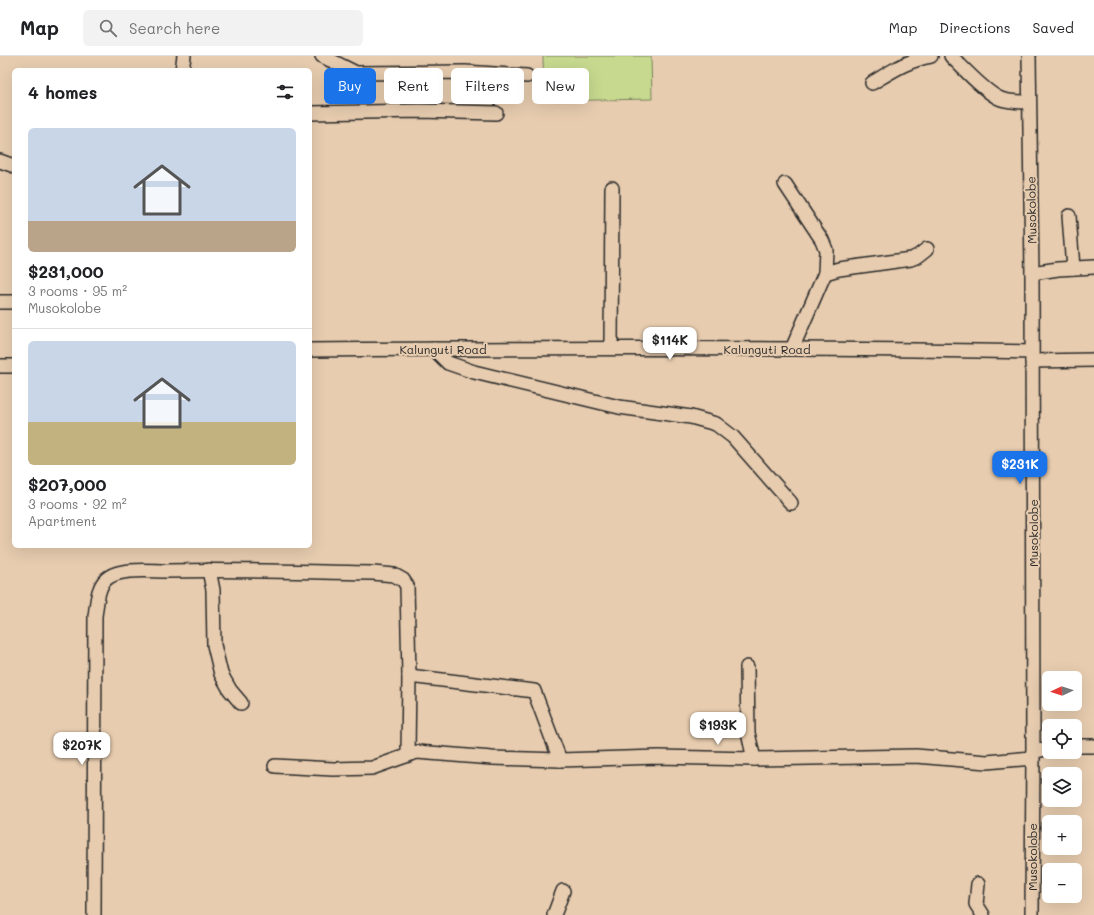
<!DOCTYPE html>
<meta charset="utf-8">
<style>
:root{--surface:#fff;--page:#f2f2f2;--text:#202124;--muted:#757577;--line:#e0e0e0;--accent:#1a73e8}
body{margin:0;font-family:Mali,sans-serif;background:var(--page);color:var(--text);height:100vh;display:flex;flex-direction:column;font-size:15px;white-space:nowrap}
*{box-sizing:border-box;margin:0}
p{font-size:13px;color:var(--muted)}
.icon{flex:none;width:22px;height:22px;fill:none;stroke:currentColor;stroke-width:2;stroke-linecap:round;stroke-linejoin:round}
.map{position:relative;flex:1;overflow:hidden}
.drawer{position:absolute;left:12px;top:12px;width:300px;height:480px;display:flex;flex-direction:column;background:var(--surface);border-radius:6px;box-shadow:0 4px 16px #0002}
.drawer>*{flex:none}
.banner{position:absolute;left:324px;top:12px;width:380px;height:36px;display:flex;gap:8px}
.needle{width:26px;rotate:266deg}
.controls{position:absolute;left:1042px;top:615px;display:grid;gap:8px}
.controls a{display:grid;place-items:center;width:40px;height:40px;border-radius:6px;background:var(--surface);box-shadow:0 4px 16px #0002;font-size:20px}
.price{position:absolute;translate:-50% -34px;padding:0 9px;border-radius:8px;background:#fff;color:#222;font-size:13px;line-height:26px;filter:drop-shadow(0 1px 2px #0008)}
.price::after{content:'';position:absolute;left:50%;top:24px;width:12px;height:9px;margin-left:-6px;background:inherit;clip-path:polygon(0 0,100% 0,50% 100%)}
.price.selected{background:var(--accent);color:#fff}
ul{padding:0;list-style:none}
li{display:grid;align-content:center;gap:8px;height:212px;padding:0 16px}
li+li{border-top:1px solid var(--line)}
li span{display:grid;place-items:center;height:124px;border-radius:6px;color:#555}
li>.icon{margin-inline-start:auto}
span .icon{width:72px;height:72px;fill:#fffc;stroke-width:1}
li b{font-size:17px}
h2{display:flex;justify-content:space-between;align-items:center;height:48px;padding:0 16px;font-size:17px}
.pill{padding:0 14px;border-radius:6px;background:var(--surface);box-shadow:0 4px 16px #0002;font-size:14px;line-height:36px}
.pill.selected{background:var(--accent);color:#fff}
header{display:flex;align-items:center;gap:24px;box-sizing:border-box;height:56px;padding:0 20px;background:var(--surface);border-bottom:1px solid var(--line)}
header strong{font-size:19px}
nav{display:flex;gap:22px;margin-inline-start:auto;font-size:14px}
.search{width:280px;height:36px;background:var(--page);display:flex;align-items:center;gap:10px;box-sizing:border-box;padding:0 14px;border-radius:6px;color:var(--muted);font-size:15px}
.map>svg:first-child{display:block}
.grass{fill:#c6d98e;stroke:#78825c}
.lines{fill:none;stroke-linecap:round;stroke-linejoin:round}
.minor-casing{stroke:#2b2b2b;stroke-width:16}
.minor{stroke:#e7ccaf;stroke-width:13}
.labels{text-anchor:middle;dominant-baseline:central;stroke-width:4;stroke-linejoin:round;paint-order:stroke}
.street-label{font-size:12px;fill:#2b2b2b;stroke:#e7ccaf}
</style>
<header>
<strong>Map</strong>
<div class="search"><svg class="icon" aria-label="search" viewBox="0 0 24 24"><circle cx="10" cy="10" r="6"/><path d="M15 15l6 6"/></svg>Search here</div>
<nav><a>Map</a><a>Directions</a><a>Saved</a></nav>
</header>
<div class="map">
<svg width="1094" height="859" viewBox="0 0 1094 859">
<rect width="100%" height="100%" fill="#e7ccaf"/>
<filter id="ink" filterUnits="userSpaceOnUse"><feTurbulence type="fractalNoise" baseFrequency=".025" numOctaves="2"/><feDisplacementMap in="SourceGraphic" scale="8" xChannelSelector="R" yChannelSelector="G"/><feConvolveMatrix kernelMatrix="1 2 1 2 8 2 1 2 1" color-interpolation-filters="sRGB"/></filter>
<g filter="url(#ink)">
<path class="grass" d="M543,0H651L652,43L544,45Z"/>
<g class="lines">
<g class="minor-casing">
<g id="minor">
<path d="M322,0L356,17L465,16L527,20"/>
<path d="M951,0C962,11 987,38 1001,43C1010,46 1019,46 1029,46"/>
<path d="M1029,0L1032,217L1033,696L1032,859"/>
<path d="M182,14L184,0"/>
<path d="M872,27C892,15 908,4 931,0"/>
<path d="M310,57L420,55L496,57"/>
<path d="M0,105L14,110"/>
<path d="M785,128L822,184L826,194L825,217L792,293"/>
<path d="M1069,160L1073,212"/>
<path d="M825,217L839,213L911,203L918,200L927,193"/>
<path d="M1032,217L1058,213L1094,211"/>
<path d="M0,246H14"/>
<path d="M611,292L612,132"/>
<path d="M434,293L448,307L474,316L619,351L691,361L716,368L733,381L791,447"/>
<path d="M310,294C550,292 791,291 1031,296"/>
<path d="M1032,305L1094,304"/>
<path d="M0,310H14"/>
<path d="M209,514L213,534L214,589L221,618L230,634L241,647"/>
<path d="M747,611L748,677L754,703"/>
<path d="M409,620L534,635L560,704"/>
<path d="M1075,690H1094"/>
<path d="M1033,696L1049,692"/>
<path d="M275,710L333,713L372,712L417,696L492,702L560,704L658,701L754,703L916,700L987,706L1032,702"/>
<path d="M978,828L976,848L983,859"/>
<path d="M94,859L95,560C97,548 97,528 109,521C122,512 149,515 166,515C235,513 304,516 373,517L394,519L403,524L407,530L409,620L408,698"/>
<path d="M554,859L563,835"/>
</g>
</g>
<use href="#minor" class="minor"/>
</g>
</g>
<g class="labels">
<g class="street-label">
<text transform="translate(1031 154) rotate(-91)">Musokolobe</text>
<text x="443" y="293">Kalunguti Road</text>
<text x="767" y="293">Kalunguti Road</text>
<text transform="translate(1033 477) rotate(-90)">Musokolobe</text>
<text transform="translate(1032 801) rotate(-90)">Musokolobe</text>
</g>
</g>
</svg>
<div class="controls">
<a><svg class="needle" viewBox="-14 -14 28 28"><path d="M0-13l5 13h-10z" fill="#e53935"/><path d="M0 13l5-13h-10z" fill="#757577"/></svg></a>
<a><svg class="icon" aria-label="locate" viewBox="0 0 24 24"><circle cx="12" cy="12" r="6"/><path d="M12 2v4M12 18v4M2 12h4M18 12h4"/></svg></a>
<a><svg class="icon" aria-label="layers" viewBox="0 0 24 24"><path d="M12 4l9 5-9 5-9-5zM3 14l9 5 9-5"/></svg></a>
<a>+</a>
<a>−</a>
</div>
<b class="price" style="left:670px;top:305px">$114K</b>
<b class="price selected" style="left:1020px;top:429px">$231K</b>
<b class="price" style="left:718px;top:690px">$193K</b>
<b class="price" style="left:82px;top:710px">$207K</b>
<div class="banner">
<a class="pill selected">Buy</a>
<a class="pill">Rent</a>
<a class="pill">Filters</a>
<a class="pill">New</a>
</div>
<section class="drawer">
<h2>4 homes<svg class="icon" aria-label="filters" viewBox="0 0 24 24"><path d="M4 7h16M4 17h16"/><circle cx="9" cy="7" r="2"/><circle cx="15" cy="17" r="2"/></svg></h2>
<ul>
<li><span style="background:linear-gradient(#c9d6e8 75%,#b9a48a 0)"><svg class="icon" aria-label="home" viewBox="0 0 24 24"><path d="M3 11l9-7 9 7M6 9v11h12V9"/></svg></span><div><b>$231,000</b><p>3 rooms · 95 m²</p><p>Musokolobe</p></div></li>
<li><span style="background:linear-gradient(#c9d6e8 65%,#c2b280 0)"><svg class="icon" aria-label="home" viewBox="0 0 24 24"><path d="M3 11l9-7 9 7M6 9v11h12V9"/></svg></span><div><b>$207,000</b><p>3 rooms · 92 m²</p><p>Apartment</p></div></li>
</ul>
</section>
</div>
